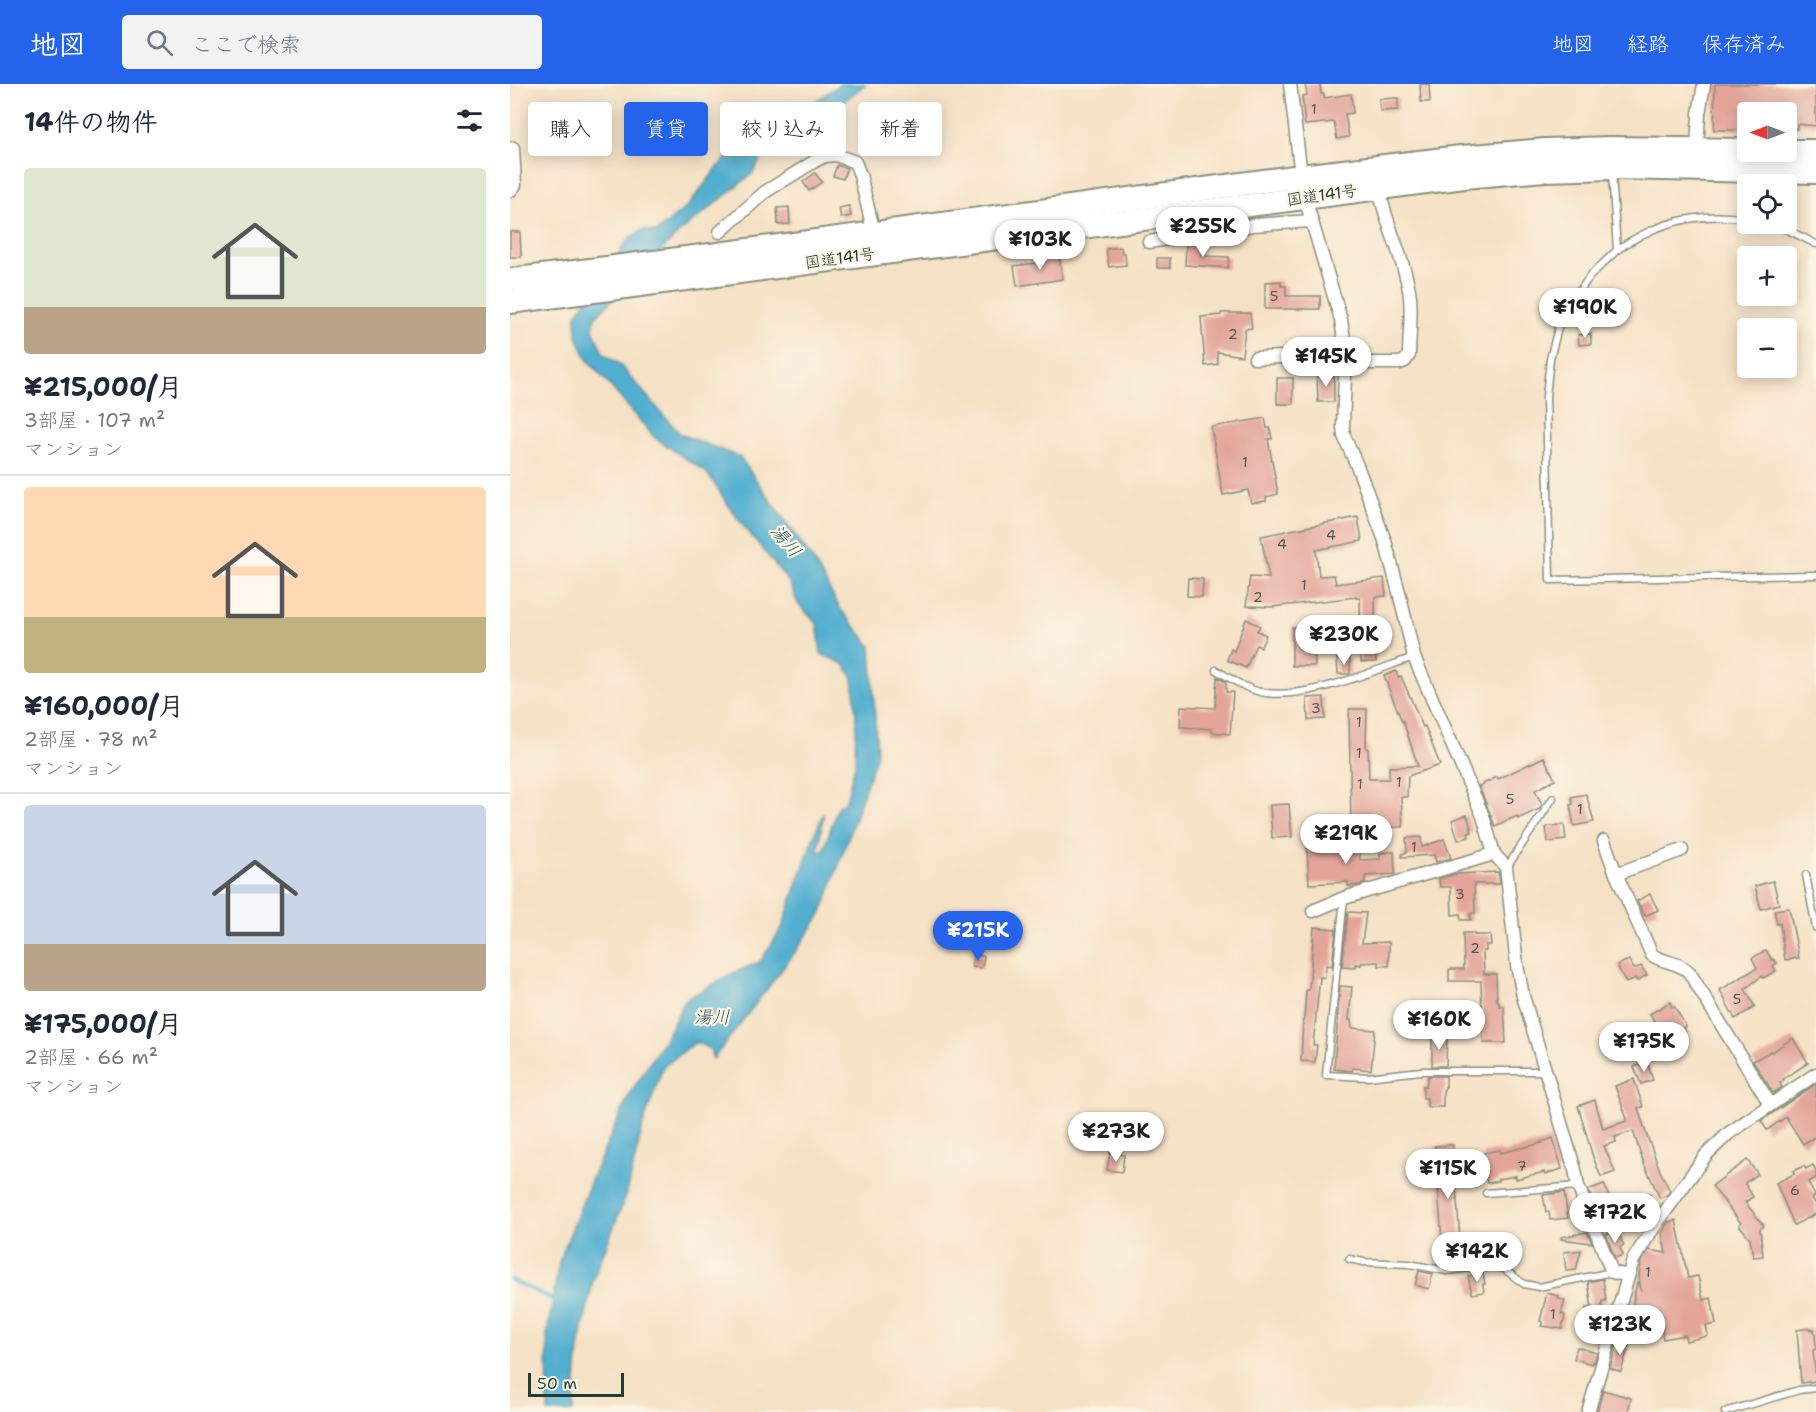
<!DOCTYPE html>
<html lang="ja">
<meta charset="utf-8">
<style>
:root{--surface:#fff;--page:#f2f2f3;--text:#1f2937;--muted:#747a83;--line:#e0e1e3;--accent:#2563eb}
body{margin:0;font-family:"Shantell Sans","Klee One",sans-serif;background:var(--page);color:var(--text);height:100vh;display:flex;flex-direction:column;font-size:22px;white-space:nowrap}
*{box-sizing:border-box;margin:0}
p{font-size:20px;color:var(--muted)}
.icon{flex:none;width:33px;height:33px;fill:none;stroke:currentColor;stroke-width:2;stroke-linecap:round;stroke-linejoin:round}
.map{position:relative;flex:1;overflow:hidden}
.details{display:flex;flex-direction:column;background:var(--surface);width:510px}
.details>*{flex:none}
.guide{position:absolute;left:18px;top:18px;width:570px;height:54px;display:flex;gap:12px}
.needle{width:39px;rotate:270deg}
.fabs{position:absolute;left:1227px;top:18px;display:grid;gap:12px}
.fabs a{display:grid;place-items:center;width:60px;height:60px;border-radius:6px;background:var(--surface);box-shadow:0 3px 15px #0003;font-size:30px}
.scale{position:absolute;left:18px;bottom:15px;width:96px;box-sizing:border-box;padding-left:6px;border:3px solid #1f3d34;border-top:0;font-size:16px;line-height:21px;white-space:nowrap;color:#1f3d34;-webkit-text-stroke:4px #fcf5e5;paint-order:stroke}
.price{position:absolute;translate:-50% -51px;padding:0 14px;border-radius:21px;background:#fff;color:#222;font-size:20px;line-height:39px;filter:drop-shadow(0 2px 3px #0008)}
.price::after{content:'';position:absolute;left:50%;top:36px;width:18px;height:14px;margin-left:-9px;background:inherit;clip-path:polygon(0 0,100% 0,50% 100%)}
.price.on{background:var(--accent);color:#fff}
ul{padding:0;list-style:none}
li{display:grid;align-content:center;gap:12px;height:318px;padding:0 24px}
li+li{border-top:2px solid var(--line)}
li span{display:grid;place-items:center;height:186px;border-radius:6px;color:#555}
li>.icon{margin-inline-start:auto}
span .icon{width:108px;height:108px;fill:#fffc;stroke-width:1}
li b{font-size:26px}
h2{display:flex;justify-content:space-between;align-items:center;height:72px;padding:0 24px;font-size:26px}
.pill{padding:0 21px;border-radius:6px;background:var(--surface);box-shadow:0 3px 15px #0003;font-size:21px;line-height:54px}
.pill.on{background:var(--accent);color:#fff}
header{display:flex;align-items:center;gap:36px;box-sizing:border-box;height:84px;padding:0 30px;background:var(--accent);color:#fff}
header strong{font-size:28px}
nav{display:flex;gap:33px;margin-inline-start:auto;font-size:21px}
.search{width:420px;height:54px;background:var(--page);display:flex;align-items:center;gap:15px;box-sizing:border-box;padding:0 21px;border-radius:6px;color:var(--muted);font-size:22px}
main{display:flex;flex:1;min-height:0}
.map>svg:first-child{display:block}
.water{fill:#52afd0;stroke:#387682;stroke-width:1.5}
.lines{fill:none;stroke-linecap:round;stroke-linejoin:round}
.stream{stroke:#52afd0;stroke-width:4}
.building{fill:#e3a499}
.lane-casing{stroke:#8a8f7c;stroke-width:9}
.street-casing{stroke:#8a8f7c;stroke-width:15}
.highway-casing{stroke:#8a8f7c;stroke-width:26}
.lane{stroke:#fff;stroke-width:6}
.street{stroke:#fff;stroke-width:12}
.highway{stroke:#fff;stroke-width:22}
.labels{text-anchor:middle;dominant-baseline:central;stroke-width:4.5;stroke-linejoin:round;paint-order:stroke}
.number-label{font-size:14px;fill:#50574d}
.street-label{font-size:16px;fill:#1f3d34;stroke:#fcf5e5}
.water-label{font-size:18px;font-style:italic;fill:#2e5f63;stroke:#fcf5e5}
</style>
<header>
<strong>地図</strong>
<div class="search"><svg class="icon" aria-label="search" viewBox="0 0 24 24"><circle cx="10" cy="10" r="6"/><path d="M15 15l6 6"/></svg>ここで検索</div>
<nav><a>地図</a><a>経路</a><a>保存済み</a></nav>
</header>
<main>
<section class="details">
<h2>14件の物件<svg class="icon" aria-label="filters" viewBox="0 0 24 24"><path d="M4 7h16M4 17h16"/><circle cx="9" cy="7" r="2"/><circle cx="15" cy="17" r="2"/></svg></h2>
<ul>
<li><span style="background:linear-gradient(#dfe7d0 75%,#b9a48a 0)"><svg class="icon" aria-label="home" viewBox="0 0 24 24"><path d="M3 11l9-7 9 7M6 9v11h12V9"/></svg></span><div><b>¥215,000/月</b><p>3部屋 · 107 m²</p><p>マンション</p></div></li>
<li><span style="background:linear-gradient(#ffd9b3 70%,#c2b280 0)"><svg class="icon" aria-label="home" viewBox="0 0 24 24"><path d="M3 11l9-7 9 7M6 9v11h12V9"/></svg></span><div><b>¥160,000/月</b><p>2部屋 · 78 m²</p><p>マンション</p></div></li>
<li><span style="background:linear-gradient(#c9d6e8 75%,#b9a48a 0)"><svg class="icon" aria-label="home" viewBox="0 0 24 24"><path d="M3 11l9-7 9 7M6 9v11h12V9"/></svg></span><div><b>¥175,000/月</b><p>2部屋 · 66 m²</p><p>マンション</p></div></li>
</ul>
</section>
<div class="map">
<svg width="1306" height="1328" viewBox="0 0 1306 1328">
<rect width="100%" height="100%" fill="#fcf5e5"/>
<filter id="ink" filterUnits="userSpaceOnUse"><feTurbulence type="fractalNoise" baseFrequency=".0167" numOctaves="2"/><feDisplacementMap in="SourceGraphic" scale="12" xChannelSelector="R" yChannelSelector="G"/><feConvolveMatrix kernelMatrix="1 2 1 2 8 2 1 2 1" color-interpolation-filters="sRGB"/></filter>
<filter id="wash" filterUnits="userSpaceOnUse"><feTurbulence type="fractalNoise" baseFrequency=".008" numOctaves="4" result="noise"/><feDisplacementMap in="SourceGraphic" scale="24" xChannelSelector="R" yChannelSelector="G"/><feGaussianBlur stdDeviation="1.35" result="paint"/><feColorMatrix in="noise" values="0 0 0 0 0 0 0 0 0 0 0 0 0 0 0 0 0 1.4 0 .05"/><feComposite in="paint" operator="in"/></filter>
<g filter="url(#wash)">
<rect width="100%" height="100%" fill="#f5e1c5"/>
<path class="water" d="M329,0H356L310,36L250,76L243,89L169,149L85,233L83,245L93,269L109,280L170,350L230,373L304,478L331,526L361,562L367,670L312,829L283,871L203,975L200,965L186,958L153,983L134,1037L117,1109L83,1196L69,1265L63,1328H38L37,1250L49,1178L82,1094L118,1013L156,953L175,916L223,889L250,878L272,844L306,746L314,728L308,767L313,768L328,722L336,717L345,680L346,631L343,594L334,580L311,570L307,539L288,520L279,498L228,435L197,389L145,354L77,275L67,252L66,231L120,153L133,146L146,148L178,122L208,83L237,52L280,22L304,18L324,5Z"/>
<g class="lines">
<path class="stream" d="M0,1196L46,1217"/>
</g>
<g id="blocks">
<g class="building">
<path d="M795,0H810L811,10H814V14L841,10L843,29L835,30L839,53L827,55L824,38L795,41L792,12L797,11Z"/>
<path d="M910,0H919L920,18H911Z"/>
<path d="M1205,0H1306V42L1287,40V45H1276V28H1238V46H1204Z"/>
<path d="M888,14V26L870,27L869,15Z"/>
<path d="M327,81L337,84L333,95L323,92Z"/>
<path d="M305,89L312,98L299,107L293,98Z"/>
<path d="M339,122L341,132L331,134L329,124Z"/>
<path d="M279,123L280,140L268,141L267,124Z"/>
<path d="M0,148H10L11,173H0Z"/>
<path d="M685,159H691V172L719,173L718,184L675,181L676,160Z"/>
<path d="M611,163L612,169H615L616,181L599,183L596,165Z"/>
<path d="M548,167L553,195L507,202L504,182L535,178L533,169Z"/>
<rect x="647" y="174" width="13" height="10"/>
<path d="M771,197V202H776V212H810V225H755V198Z"/>
<path d="M711,229H740L742,244L735,245L732,272L707,268L708,280L695,282L691,233L711,231Z"/>
<path d="M1081,250V260L1069,261L1068,251Z"/>
<path d="M807,291H824V318H808Z"/>
<rect x="767" y="294" width="16" height="26"/>
<path d="M755,334L757,344H760L762,355H758L768,410L756,413V417L741,419L738,406L713,411L701,343Z"/>
<path d="M848,433L852,457L806,466L809,492L824,491L826,500L874,494L876,512L865,513L866,578H851L850,514H846V513L762,523L736,522L740,493L759,494L751,452Z"/>
<path d="M678,494L693,495L692,513L677,512Z"/>
<path d="M736,535L750,542L747,547L756,551L751,563L746,561L736,584L717,576L721,565L724,567Z"/>
<path d="M782,543H794V550H804L805,582H782Z"/>
<path d="M827,574H840V590H828Z"/>
<path d="M886,587L888,593L891,592L913,643L915,642L930,681L898,692L897,713H891L893,743L841,744L839,625H857L856,664H858L859,695H879V683L908,682L893,637L892,638L874,592Z"/>
<path d="M707,593L716,598V608H723L720,650L702,648V645L670,643L671,622L705,624Z"/>
<path d="M814,613L815,635L798,636L797,614Z"/>
<path d="M1034,673L1045,696L1025,706L1032,721L1029,725L1008,735L1007,732L985,742L969,702L987,693L988,695Z"/>
<path d="M1076,710L1084,738L1064,742L1060,721L1063,720L1061,713Z"/>
<path d="M779,720L782,753L762,754L760,721Z"/>
<path d="M957,731L962,748L958,749L959,753L948,756L942,736Z"/>
<path d="M1054,740L1056,756L1038,758L1036,743Z"/>
<path d="M911,753L912,763L934,755L941,774L926,778L924,771L892,773V770L897,768L896,754Z"/>
<path d="M849,758L850,776L870,775V769L884,768L885,790L855,792V799L850,801L838,802V798L799,800L797,764L835,762V760Z"/>
<path d="M988,788L990,800H964L965,829L960,830L961,836H951L950,830L942,831L941,803H930L929,795L946,790Z"/>
<path d="M1263,797L1269,820L1251,825L1245,802Z"/>
<path d="M1140,810L1148,826L1135,832L1127,817Z"/>
<path d="M1279,824L1289,874L1275,876L1270,839L1267,840L1264,826Z"/>
<path d="M838,828L856,829L852,859L879,858V882H869V878L851,879V881L846,880V884L832,883Z"/>
<path d="M804,843L826,845L822,882L816,881L815,894L810,893L803,961H807L805,978L791,977L793,936H794L796,906H799Z"/>
<path d="M953,849H964V851H980L981,861H976V867H973L974,890H986L987,917H989V922H994L996,959H973L971,897H939V885H954Z"/>
<path d="M1256,866L1262,876L1263,875L1267,879L1263,882L1266,887L1253,894L1252,892L1235,905L1245,923L1225,935L1210,906L1247,884L1242,874Z"/>
<path d="M463,872H474L472,884L462,883Z"/>
<path d="M1119,876L1124,885L1131,882L1137,891L1127,897L1125,894L1116,899L1107,881Z"/>
<path d="M830,902L842,903L839,936H841L842,944L865,946L861,986L843,984L842,987L824,985Z"/>
<path d="M1160,918L1162,923L1164,922L1176,942L1173,943L1176,948L1157,959L1140,930Z"/>
<path d="M922,952L937,953L936,982H922Z"/>
<path d="M1283,954L1298,979L1273,995L1274,997L1270,999L1272,1003L1263,1009L1243,977L1261,967L1262,968Z"/>
<path d="M1137,978L1143,996L1131,1000L1124,983Z"/>
<path d="M918,992H936V1003H935L933,1008V1023H917V1014H913V1002H916Z"/>
<path d="M1124,995L1133,1023L1128,1024L1134,1043L1150,1087L1160,1107L1157,1111L1150,1114L1134,1080L1123,1047L1105,1053L1106,1058L1094,1062L1105,1088L1091,1093L1083,1073L1068,1022L1085,1016L1093,1045L1117,1037V1035L1105,1002Z"/>
<path d="M1306,1000V1052L1293,1060L1276,1033L1257,1046L1251,1037Z"/>
<path d="M1043,1054L1052,1085L1035,1090L1034,1088L1006,1095V1092L988,1095V1097L977,1099L973,1069L990,1066V1069L1032,1059L1031,1058Z"/>
<path d="M943,1061L951,1170L933,1171L925,1062Z"/>
<path d="M600,1069L614,1071L612,1088L597,1086Z"/>
<path d="M1237,1076L1248,1090L1235,1099L1243,1113L1235,1118L1254,1142L1250,1145L1253,1172L1243,1173L1240,1154L1229,1141L1231,1139L1202,1102Z"/>
<path d="M1303,1081L1306,1087V1094L1298,1098L1305,1112L1302,1114L1306,1120V1130L1284,1141L1266,1099L1284,1090L1283,1087L1294,1082L1296,1085Z"/>
<path d="M1094,1100L1102,1121L1098,1122L1104,1140L1094,1145L1078,1106Z"/>
<path d="M1054,1108L1058,1134L1040,1136L1039,1128H1036L1033,1111Z"/>
<path d="M1140,1110L1145,1122L1132,1128L1127,1116Z"/>
<path d="M1166,1136L1178,1194L1188,1192L1193,1216L1201,1214L1206,1240L1196,1242L1198,1252L1176,1257L1175,1251L1153,1255L1151,1241L1128,1246L1123,1218L1127,1198L1131,1207L1129,1191L1131,1178L1139,1166L1156,1169L1152,1149L1158,1138Z"/>
<path d="M1077,1148L1082,1159L1051,1155V1153Z"/>
<path d="M1107,1148L1114,1161L1110,1163L1113,1171L1105,1174L1096,1150Z"/>
<path d="M1071,1166L1066,1186L1056,1187L1054,1168Z"/>
<path d="M909,1187L923,1190L919,1205L905,1201Z"/>
<path d="M973,1189L975,1200H973L974,1208L962,1210L958,1192Z"/>
<path d="M1093,1195L1096,1217H1092L1091,1249L1085,1250V1246H1076V1224H1082L1078,1198Z"/>
<path d="M1037,1209L1049,1212L1048,1215L1055,1216L1051,1230L1055,1231L1052,1245L1031,1242L1033,1238L1030,1237Z"/>
<path d="M1301,1244V1246L1304,1245L1306,1261V1265L1303,1266L1306,1297L1291,1299L1287,1246Z"/>
<path d="M1108,1257L1119,1261L1111,1288L1100,1284Z"/>
<path d="M1067,1263L1087,1269L1084,1279L1082,1278V1280L1064,1275Z"/>
<path d="M1093,1306L1121,1314L1118,1328H1087Z"/>
</g>
</g>
</g>
<g filter="url(#ink)">
<use href="#blocks" fill-opacity="0" stroke="#8a8f7c" stroke-width="1.5"/>
<g class="lines">
<g class="lane-casing">
<g id="lane">
<path d="M1102,89L1107,166L1080,192L1050,236L1040,275L1036,312L1040,496L1306,491"/>
<path d="M1258,140L1278,146L1306,160"/>
<path d="M1107,166C1146,138 1189,127 1238,135"/>
<path d="M706,586C722,595 738,607 756,609C799,615 863,587 904,573"/>
<path d="M997,783L1043,714"/>
<path d="M1296,791L1306,844"/>
<path d="M834,814L816,991L857,993L911,987H1035"/>
<path d="M976,1109L1068,1102"/>
<path d="M839,1175L854,1178L899,1180L937,1187L968,1183H987L994,1185L1014,1200L1029,1203L1102,1188"/>
<path d="M1215,1328L1289,1306L1306,1304"/>
</g>
</g>
<g class="street-casing">
<g id="street">
<path d="M780,0L791,92L795,114L831,236L836,267L833,342L834,352L848,384L875,457L889,508L904,573L973,732L984,770L996,783L1007,881L1013,912L1065,1086L1068,1102L1102,1188L1118,1192"/>
<path d="M1187,65L1189,30L1194,0"/>
<path d="M0,107L5,101L3,64"/>
<path d="M210,148L255,108L305,77L315,72L326,71L345,78L350,91L364,149"/>
<path d="M639,158L743,141L801,137"/>
<path d="M745,274L830,271L836,279H890L895,277L899,271C899,251 903,225 899,206C893,171 875,139 869,104"/>
<path d="M1094,757L1106,790L1142,871C1154,879 1169,878 1179,888L1260,1020"/>
<path d="M1106,790L1172,766"/>
<path d="M803,827L834,814L984,770"/>
<path d="M1078,1328L1123,1176L1144,1143L1196,1071L1219,1049L1306,990"/>
</g>
</g>
<g class="highway-casing">
<g id="highway">
<path d="M1276,67H1306"/>
<path d="M0,196L208,170L791,92L951,73L1035,66L1101,64L1238,66"/>
<path d="M0,218L954,93L1035,86L1102,84L1306,88"/>
</g>
</g>
<use href="#lane" class="lane"/>
<use href="#street" class="street"/>
<use href="#highway" class="highway"/>
</g>
</g>
<g class="labels">
<g class="number-label">
<text x="804" y="25">1</text>
<text x="764" y="212">5</text>
<text x="723" y="250">2</text>
<text x="735" y="378">1</text>
<text x="821" y="451">4</text>
<text x="772" y="460">4</text>
<text x="794" y="501">1</text>
<text x="748" y="513">2</text>
<text x="806" y="624">3</text>
<text x="849" y="638">1</text>
<text x="849" y="669">1</text>
<text x="889" y="698">1</text>
<text x="850" y="700">1</text>
<text x="1000" y="715">5</text>
<text x="1070" y="725">1</text>
<text x="904" y="763">1</text>
<text x="950" y="810">3</text>
<text x="965" y="864">2</text>
<text x="1227" y="915">5</text>
<text x="1012" y="1082">7</text>
<text x="1285" y="1106">6</text>
<text x="1138" y="1188">1</text>
<text x="1043" y="1230">1</text>
</g>
<g class="street-label">
<text transform="translate(812 111) rotate(-8)">国道141号</text>
<text transform="translate(330 174) rotate(-8)">国道141号</text>
</g>
<g class="water-label">
<text transform="translate(276 457) rotate(50)">湯川</text>
<text x="202" y="933">湯川</text>
</g>
</g>
</svg>
<div class="fabs">
<a><svg class="needle" viewBox="-14 -14 28 28"><path d="M0-13l5 13h-10z" fill="#e53935"/><path d="M0 13l5-13h-10z" fill="#747a83"/></svg></a>
<a><svg class="icon" aria-label="locate" viewBox="0 0 24 24"><circle cx="12" cy="12" r="6"/><path d="M12 2v4M12 18v4M2 12h4M18 12h4"/></svg></a>
<a>+</a>
<a>−</a>
</div>
<div class="scale">50 m</div>
<b class="price" style="left:693px;top:174px">¥255K</b>
<b class="price" style="left:530px;top:187px">¥103K</b>
<b class="price" style="left:1075px;top:255px">¥190K</b>
<b class="price" style="left:816px;top:304px">¥145K</b>
<b class="price" style="left:834px;top:582px">¥230K</b>
<b class="price" style="left:836px;top:781px">¥219K</b>
<b class="price on" style="left:468px;top:878px">¥215K</b>
<b class="price" style="left:929px;top:967px">¥160K</b>
<b class="price" style="left:1134px;top:989px">¥175K</b>
<b class="price" style="left:606px;top:1079px">¥273K</b>
<b class="price" style="left:938px;top:1116px">¥115K</b>
<b class="price" style="left:1105px;top:1160px">¥172K</b>
<b class="price" style="left:967px;top:1199px">¥142K</b>
<b class="price" style="left:1110px;top:1272px">¥123K</b>
<div class="guide">
<a class="pill">購入</a>
<a class="pill on">賃貸</a>
<a class="pill">絞り込み</a>
<a class="pill">新着</a>
</div>
</div>
</main>
